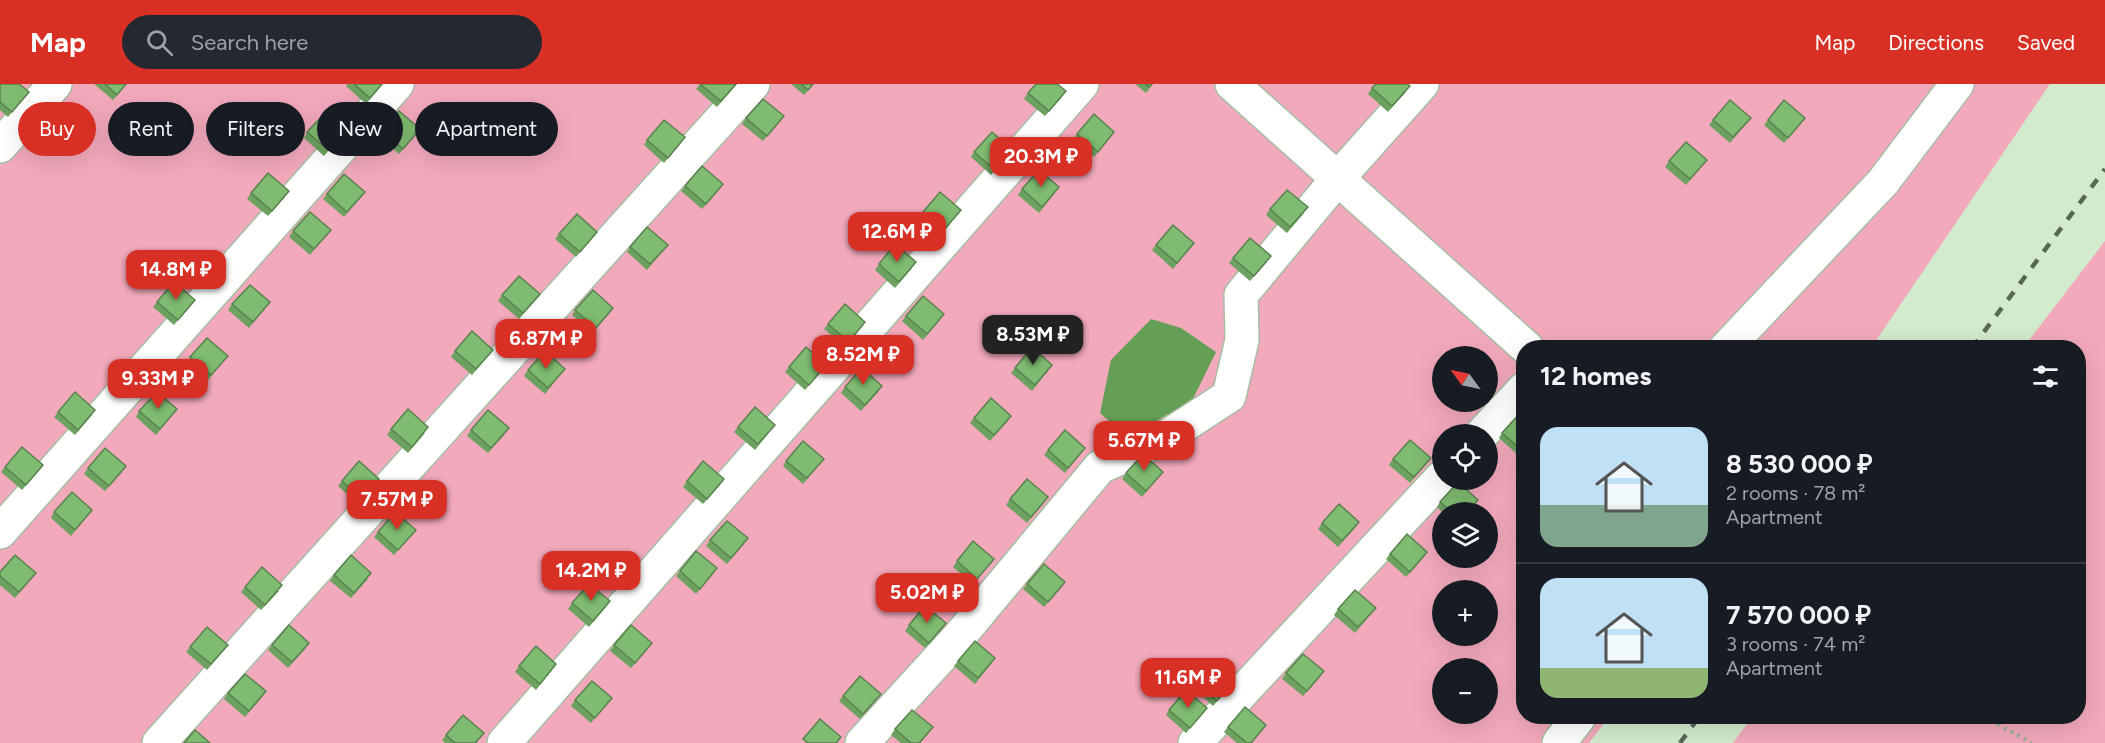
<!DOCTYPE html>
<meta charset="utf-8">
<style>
:root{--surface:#171b24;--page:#242831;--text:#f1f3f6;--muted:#9ea1a6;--line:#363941;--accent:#d93025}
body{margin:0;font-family:Figtree,sans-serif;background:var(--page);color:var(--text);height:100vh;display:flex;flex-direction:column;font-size:22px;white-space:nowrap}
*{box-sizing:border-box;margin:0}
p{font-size:20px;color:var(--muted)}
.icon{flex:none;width:33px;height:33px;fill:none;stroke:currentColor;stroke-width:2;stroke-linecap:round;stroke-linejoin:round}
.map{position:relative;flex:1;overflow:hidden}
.panel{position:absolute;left:1516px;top:256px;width:570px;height:384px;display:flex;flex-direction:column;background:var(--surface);border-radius:24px;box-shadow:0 6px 24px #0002}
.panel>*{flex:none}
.hud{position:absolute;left:18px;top:18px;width:570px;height:54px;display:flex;gap:12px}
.needle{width:39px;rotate:303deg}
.tools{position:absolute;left:1432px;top:262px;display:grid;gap:12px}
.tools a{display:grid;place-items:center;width:66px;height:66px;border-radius:50%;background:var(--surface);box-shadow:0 6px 24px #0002;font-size:30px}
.price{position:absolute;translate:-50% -51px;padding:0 14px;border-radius:12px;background:var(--accent);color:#fff;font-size:20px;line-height:39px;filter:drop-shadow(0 2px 3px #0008)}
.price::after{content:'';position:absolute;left:50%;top:36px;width:18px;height:14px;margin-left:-9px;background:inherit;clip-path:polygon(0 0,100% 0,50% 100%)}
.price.current{background:#222;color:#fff}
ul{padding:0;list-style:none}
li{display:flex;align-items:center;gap:18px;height:150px;padding:0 24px}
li+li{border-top:2px solid var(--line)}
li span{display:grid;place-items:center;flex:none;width:168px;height:120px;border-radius:18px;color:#555}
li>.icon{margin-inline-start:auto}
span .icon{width:72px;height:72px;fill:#fffc;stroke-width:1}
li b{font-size:26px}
h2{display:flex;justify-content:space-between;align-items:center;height:72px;padding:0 24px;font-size:26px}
.tag{padding:0 21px;border-radius:27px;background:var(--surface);box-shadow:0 6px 24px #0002;font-size:21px;line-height:54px}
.tag.current{background:var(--accent);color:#fff}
header{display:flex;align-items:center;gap:36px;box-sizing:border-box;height:84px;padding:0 30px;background:var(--accent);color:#fff}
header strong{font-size:28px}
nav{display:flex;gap:33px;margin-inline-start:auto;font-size:21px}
.search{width:420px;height:54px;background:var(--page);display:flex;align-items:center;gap:15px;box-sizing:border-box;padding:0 21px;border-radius:33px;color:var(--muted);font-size:22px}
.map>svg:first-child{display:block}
.green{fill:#f2a9bb;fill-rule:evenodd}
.water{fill:#649f55}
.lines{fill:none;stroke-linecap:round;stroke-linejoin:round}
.minor-casing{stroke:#a6bda0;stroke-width:36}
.path{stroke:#9db098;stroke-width:4;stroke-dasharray:3 4.5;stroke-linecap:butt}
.minor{stroke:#fff;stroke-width:33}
.rail{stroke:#5a6757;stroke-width:4.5;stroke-dasharray:10 10;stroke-linecap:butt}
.wall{fill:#6da160}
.building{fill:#7fbb70;stroke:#59834e;stroke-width:1.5}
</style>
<header>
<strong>Map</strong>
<div class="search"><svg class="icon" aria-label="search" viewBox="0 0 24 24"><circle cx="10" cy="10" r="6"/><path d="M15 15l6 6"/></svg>Search here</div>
<nav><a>Map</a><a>Directions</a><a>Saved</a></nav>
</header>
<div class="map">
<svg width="2105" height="659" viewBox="0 0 2105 659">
<rect width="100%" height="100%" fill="#d3ebcd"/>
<g class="green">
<path d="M0,0H2050L1871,264H1524V633H1609L1589,659H0ZM1443,273H1488V318H1443ZM1443,351H1488V396H1443ZM1443,429H1488V474H1443ZM1443,507H1488V552H1443ZM1443,585H1488V630H1443Z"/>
<path d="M2105,157V659H1733L1752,633H2079V264H2023Z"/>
</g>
<path class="water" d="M1151,235L1181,244L1216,268L1189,323L1166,331L1129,355L1100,329L1111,276Z"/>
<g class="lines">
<g class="minor-casing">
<g id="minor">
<path d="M1232,0L1527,264"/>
<path d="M0,62L55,0"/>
<path d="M1726,264L1883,98L1957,0"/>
<path d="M1481,351L1524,305"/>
<path d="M0,448L397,0"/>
<path d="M159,659L753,0"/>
<path d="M504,659L1082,0"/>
<path d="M862,659L958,554L1100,383L1166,353L1229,312L1242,256L1241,211L1338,94L1422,0"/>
<path d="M1195,659L1443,392"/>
<path d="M1559,659L1579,633"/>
</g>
</g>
<path class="path" d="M1984,633L2032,659"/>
<use href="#minor" class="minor"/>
<g class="rail">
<path d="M1972,264L2105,85"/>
<path d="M1680,659L1699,633"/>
</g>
</g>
<g class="wall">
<path d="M0,0L29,8L8,33L0,26Z"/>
<path d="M94,0H127L113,16Z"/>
<path d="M347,0H383L366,20L346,2Z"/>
<path d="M700,0H737L717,23L696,5Z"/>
<path d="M791,0H814L804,11Z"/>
<path d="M1135,0H1153L1146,9Z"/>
<path d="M1372,4L1406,8L1388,28L1368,10Z"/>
<path d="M1028,9L1062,13L1045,32L1024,15Z"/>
<path d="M784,32L763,57L742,40L746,34Z"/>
<path d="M1751,34L1730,59L1709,41L1713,36Z"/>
<path d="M1805,34L1784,59L1764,41L1768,36Z"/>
<path d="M42,43L76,47L59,66L38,48Z"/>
<path d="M420,45L399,70L378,52L382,47Z"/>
<path d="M345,47L324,72L304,54L307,48Z"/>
<path d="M1114,48L1094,73L1073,55L1077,50Z"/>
<path d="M647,56L681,59L664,79L644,61Z"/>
<path d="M974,68L1008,71L991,91L971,73Z"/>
<path d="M1669,77L1703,81L1686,101L1665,83Z"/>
<path d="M685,102L719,106L702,125L681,107Z"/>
<path d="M1022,105L1055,109L1039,129L1018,111Z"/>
<path d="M251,109L285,113L268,132L247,115Z"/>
<path d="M327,110L361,113L344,133L323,115Z"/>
<path d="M1270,125L1304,129L1287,149L1266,131Z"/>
<path d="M961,126L940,151L919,133L923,128Z"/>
<path d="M331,146L310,171L289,153L293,147Z"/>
<path d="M559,150L593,153L576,173L555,155Z"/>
<path d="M1194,159L1173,185L1152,166L1156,161Z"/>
<path d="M630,163L664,166L647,186L627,168Z"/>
<path d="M1233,174L1267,178L1250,197L1229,179Z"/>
<path d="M879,180L912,184L895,204L875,186Z"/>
<path d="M502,211L536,215L519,235L498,217Z"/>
<path d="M157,218L191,221L174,241L153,223Z"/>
<path d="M270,218L249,244L228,226L232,220Z"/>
<path d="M575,226L609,230L592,249L572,231Z"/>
<path d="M906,232L940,236L923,256L902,237Z"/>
<path d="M865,238L845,263L824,245L828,240Z"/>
<path d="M493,266L472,291L451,273L455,267Z"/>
<path d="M228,272L207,297L186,279L190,273Z"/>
<path d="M789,283L822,287L805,306L785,288Z"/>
<path d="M1015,284L1048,287L1032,307L1011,289Z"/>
<path d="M528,286L561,290L545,310L524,292Z"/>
<path d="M845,303L879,307L861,327L841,309Z"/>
<path d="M177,325L156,351L136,333L139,327Z"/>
<path d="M58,328L92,331L75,351L54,333Z"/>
<path d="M974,334L1008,337L990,357L970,339Z"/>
<path d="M738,343L771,346L755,366L734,348Z"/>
<path d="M391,345L425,349L408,369L387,351Z"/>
<path d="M471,346L505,350L488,369L467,352Z"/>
<path d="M1502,349L1524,367L1519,372L1499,354Z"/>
<path d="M1085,364L1065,389L1044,371L1048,366Z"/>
<path d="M824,375L803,400L783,382L786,377Z"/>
<path d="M1393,375L1427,379L1410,399L1389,381Z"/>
<path d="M5,383L39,386L22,406L1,388Z"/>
<path d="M88,384L122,388L105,407L84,390Z"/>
<path d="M1163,388L1142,413L1122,395L1126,389Z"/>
<path d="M342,397L376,400L358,420L338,402Z"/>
<path d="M687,397L720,401L703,420L683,403Z"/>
<path d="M1010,415L1044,419L1027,439L1006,421Z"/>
<path d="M1440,418L1474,422L1468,429H1443L1437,423Z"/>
<path d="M92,426L71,452L51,434L54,428Z"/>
<path d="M1322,439L1356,443L1338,463L1318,445Z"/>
<path d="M416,446L394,471L374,453L378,448Z"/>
<path d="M710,456L744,460L727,480L706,462Z"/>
<path d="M1390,470L1424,473L1406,493L1386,475Z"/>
<path d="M994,475L973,500L953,483L957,477Z"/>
<path d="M680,487L713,490L696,510L676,492Z"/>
<path d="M0,488L36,489L15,514L0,501Z"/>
<path d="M334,491L368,495L351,514L330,497Z"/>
<path d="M1027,500L1061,504L1044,523L1023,505Z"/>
<path d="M245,503L279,507L261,526L241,508Z"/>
<path d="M572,519L606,523L589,543L568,525Z"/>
<path d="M1338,525L1372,529L1355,549L1334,531Z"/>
<path d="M946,539L925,564L905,547L909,541Z"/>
<path d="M272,561L306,564L288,584L268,566Z"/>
<path d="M614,561L648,565L631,584L610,567Z"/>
<path d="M190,563L224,566L207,586L186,568Z"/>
<path d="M958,577L991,580L975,600L954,582Z"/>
<path d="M519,582L552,586L536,606L515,588Z"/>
<path d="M1286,589L1320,593L1303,612L1282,595Z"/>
<path d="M1197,599L1230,602L1213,622L1193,604Z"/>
<path d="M228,609L262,613L245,633L224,615Z"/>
<path d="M843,612L877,615L860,635L839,617Z"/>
<path d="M612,614L591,639L571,622L575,616Z"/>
<path d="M1169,626L1203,629L1186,649L1166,631Z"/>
<path d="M1266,641L1251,659H1237L1224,648L1228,643Z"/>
<path d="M895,645L929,649L920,659H901L891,651Z"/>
<path d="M484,649L476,659H445L442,656L446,651Z"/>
</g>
<g class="building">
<path d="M0,0H19L29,8L12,28L0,18Z"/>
<path d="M105,0H126L117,11Z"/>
<path d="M354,0H382L370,14Z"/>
<path d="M700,0H736L721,17Z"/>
<path d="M801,0H813L808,6Z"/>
<path d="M1036,0H1057L1066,7L1049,27L1028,9Z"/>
<path d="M1145,0H1152L1149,3Z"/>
<path d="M1376,0H1407L1410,2L1392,22L1372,4Z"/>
<path d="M763,15L784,32L767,52L746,34Z"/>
<path d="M1730,16L1751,34L1733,53L1713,36Z"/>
<path d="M1784,16L1805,34L1788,54L1768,36Z"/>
<path d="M59,23L80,41L62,61L42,43Z"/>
<path d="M399,27L420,45L403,65L382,47Z"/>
<path d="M325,29L345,47L328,66L307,48Z"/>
<path d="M1094,30L1114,48L1098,68L1077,50Z"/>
<path d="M664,36L685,53L668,74L647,56Z"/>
<path d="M992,48L1012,66L995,86L974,68Z"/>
<path d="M1686,58L1707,76L1690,95L1669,77Z"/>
<path d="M702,82L723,100L706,120L685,102Z"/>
<path d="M1039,86L1059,103L1042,123L1022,105Z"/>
<path d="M268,89L289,107L272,127L251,109Z"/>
<path d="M344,90L365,108L347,128L327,110Z"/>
<path d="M1287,106L1308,123L1290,143L1270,125Z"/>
<path d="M940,108L961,126L944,146L923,128Z"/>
<path d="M310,128L331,146L314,165L293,147Z"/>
<path d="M577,130L597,148L580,168L559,150Z"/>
<path d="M1173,141L1194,159L1177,179L1156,161Z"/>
<path d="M647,143L668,161L650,180L630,163Z"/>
<path d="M1250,154L1271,172L1254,192L1233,174Z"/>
<path d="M895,160L916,178L899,198L879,180Z"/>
<path d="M519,192L540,210L523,229L502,211Z"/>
<path d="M174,198L195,216L178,236L157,218Z"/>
<path d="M250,201L270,218L253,238L232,220Z"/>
<path d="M593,206L613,224L596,244L575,226Z"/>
<path d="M923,212L944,230L927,250L906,232Z"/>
<path d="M845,220L865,238L849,258L828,240Z"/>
<path d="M472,247L493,266L476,285L455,267Z"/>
<path d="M207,254L228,272L211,291L190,273Z"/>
<path d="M806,263L826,281L809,301L789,283Z"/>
<path d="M1032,263L1052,281L1035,301L1015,284Z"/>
<path d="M545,267L565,285L548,304L528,286Z"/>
<path d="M862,284L882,302L865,321L845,303Z"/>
<path d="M75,308L95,326L78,346L58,328Z"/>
<path d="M157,308L177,325L160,345L139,327Z"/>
<path d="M991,314L1011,332L994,351L974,334Z"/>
<path d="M755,323L775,341L758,360L738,343Z"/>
<path d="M408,325L428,343L412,363L391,345Z"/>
<path d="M488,326L509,344L491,364L471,346Z"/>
<path d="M1520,329L1524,333V365L1523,367L1502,349Z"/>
<path d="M1065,346L1085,364L1068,384L1048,366Z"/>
<path d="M1410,356L1431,374L1414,393L1393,375Z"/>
<path d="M803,357L824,375L807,394L786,377Z"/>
<path d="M22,363L43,381L26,401L5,383Z"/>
<path d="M105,364L126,382L109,402L88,384Z"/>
<path d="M1143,370L1163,388L1146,407L1126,389Z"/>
<path d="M359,377L379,395L362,414L342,397Z"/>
<path d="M703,377L724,395L707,415L687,397Z"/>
<path d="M1027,395L1048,413L1031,433L1010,415Z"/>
<path d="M1458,398L1478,416L1467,429H1453L1440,418Z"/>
<path d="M72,408L92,426L75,446L54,428Z"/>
<path d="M1339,420L1359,438L1342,457L1322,439Z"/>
<path d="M395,428L416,446L398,466L378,448Z"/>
<path d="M727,437L748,454L731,474L710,456Z"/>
<path d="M1407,450L1427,468L1410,488L1390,470Z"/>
<path d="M973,457L994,475L977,495L957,477Z"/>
<path d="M696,467L717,484L700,505L680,487Z"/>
<path d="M15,471L36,489L19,508L0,492V488Z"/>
<path d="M351,471L371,489L354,509L334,491Z"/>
<path d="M1044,480L1065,498L1048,518L1027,500Z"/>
<path d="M262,483L282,501L265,521L245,503Z"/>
<path d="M589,500L610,517L593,537L572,519Z"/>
<path d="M1355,506L1376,524L1358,543L1338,525Z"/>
<path d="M925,522L946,539L929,559L909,541Z"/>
<path d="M289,541L309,559L292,578L272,561Z"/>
<path d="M631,541L652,559L635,579L614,561Z"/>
<path d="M207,543L228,561L211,580L190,563Z"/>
<path d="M975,557L995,574L978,594L958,577Z"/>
<path d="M536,562L556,580L540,600L519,582Z"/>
<path d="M1303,570L1324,587L1307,607L1286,589Z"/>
<path d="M1214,579L1234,597L1217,617L1197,599Z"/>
<path d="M245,590L266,607L249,627L228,609Z"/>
<path d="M860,592L881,610L863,630L843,612Z"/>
<path d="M592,597L612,614L595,634L575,616Z"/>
<path d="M1186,606L1207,624L1190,644L1169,626Z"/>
<path d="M1245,623L1266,641L1251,659H1247L1228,643Z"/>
<path d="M912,626L933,643L919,659H911L895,645Z"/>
<path d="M463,631L484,649L475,659H455L446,651Z"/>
<path d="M820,635L841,653L836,659H808L803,655Z"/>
<path d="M195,646L210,659H184Z"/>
</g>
</svg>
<div class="tools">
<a><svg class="needle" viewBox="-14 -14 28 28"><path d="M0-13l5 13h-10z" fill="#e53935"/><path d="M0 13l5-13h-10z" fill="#9ea1a6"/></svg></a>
<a><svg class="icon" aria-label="locate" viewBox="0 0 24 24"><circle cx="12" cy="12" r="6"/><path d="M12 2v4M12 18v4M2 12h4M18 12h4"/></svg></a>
<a><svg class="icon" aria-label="layers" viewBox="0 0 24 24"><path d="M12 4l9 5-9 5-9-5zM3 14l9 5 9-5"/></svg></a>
<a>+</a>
<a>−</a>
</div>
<b class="price" style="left:1041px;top:104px">20.3M ₽</b>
<b class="price" style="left:897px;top:179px">12.6M ₽</b>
<b class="price" style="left:176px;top:217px">14.8M ₽</b>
<b class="price current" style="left:1033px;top:282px">8.53M ₽</b>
<b class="price" style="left:546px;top:286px">6.87M ₽</b>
<b class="price" style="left:863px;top:302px">8.52M ₽</b>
<b class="price" style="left:158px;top:326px">9.33M ₽</b>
<b class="price" style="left:1144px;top:388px">5.67M ₽</b>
<b class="price" style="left:397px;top:447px">7.57M ₽</b>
<b class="price" style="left:591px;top:518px">14.2M ₽</b>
<b class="price" style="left:927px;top:540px">5.02M ₽</b>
<b class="price" style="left:1188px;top:625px">11.6M ₽</b>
<div class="hud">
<a class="tag current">Buy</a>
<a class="tag">Rent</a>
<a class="tag">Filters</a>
<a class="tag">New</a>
<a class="tag">Apartment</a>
</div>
<section class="panel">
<h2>12 homes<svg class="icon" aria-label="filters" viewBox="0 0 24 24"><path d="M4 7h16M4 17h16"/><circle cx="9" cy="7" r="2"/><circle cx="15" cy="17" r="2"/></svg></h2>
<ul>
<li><span style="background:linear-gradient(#bfe0f5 65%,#7fa58c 0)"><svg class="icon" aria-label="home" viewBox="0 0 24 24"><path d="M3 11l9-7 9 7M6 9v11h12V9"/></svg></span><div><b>8 530 000 ₽</b><p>2 rooms · 78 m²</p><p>Apartment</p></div></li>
<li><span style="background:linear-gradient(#bfe0f5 75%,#8fb573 0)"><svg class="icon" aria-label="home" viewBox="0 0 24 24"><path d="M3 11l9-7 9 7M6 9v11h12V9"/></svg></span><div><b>7 570 000 ₽</b><p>3 rooms · 74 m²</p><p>Apartment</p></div></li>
</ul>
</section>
</div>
